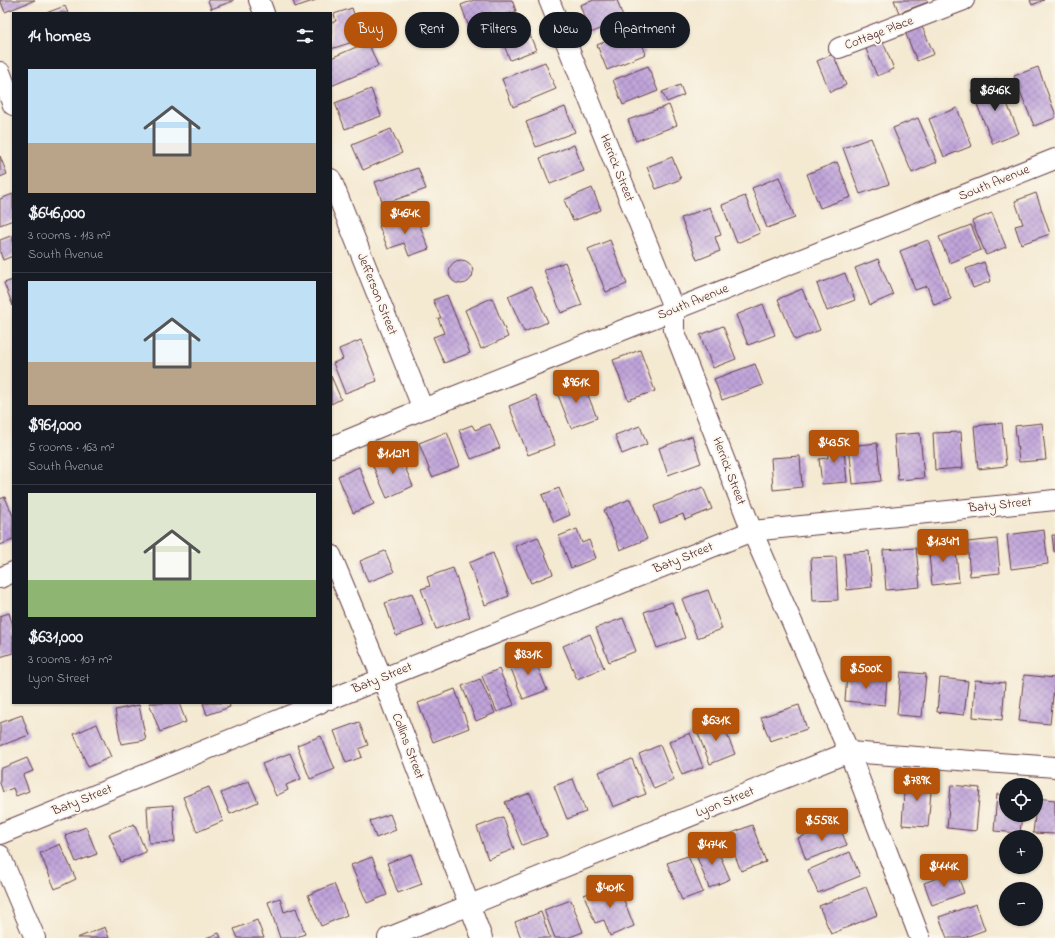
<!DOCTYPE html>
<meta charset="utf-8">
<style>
:root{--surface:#171b24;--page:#20242c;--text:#f1f3f6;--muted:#9ea1a6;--line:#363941;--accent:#b45309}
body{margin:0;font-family:"Indie Flower",sans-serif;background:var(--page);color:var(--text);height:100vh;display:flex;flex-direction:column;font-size:15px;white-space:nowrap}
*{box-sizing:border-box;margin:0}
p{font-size:13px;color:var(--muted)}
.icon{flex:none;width:22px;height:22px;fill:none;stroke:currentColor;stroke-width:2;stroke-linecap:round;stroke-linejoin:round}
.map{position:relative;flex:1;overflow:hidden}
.details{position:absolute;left:12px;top:12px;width:320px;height:692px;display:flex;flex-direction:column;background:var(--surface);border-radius:0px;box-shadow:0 1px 3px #0004}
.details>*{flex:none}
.guide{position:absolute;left:344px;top:12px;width:380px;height:36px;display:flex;gap:8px}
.buttons{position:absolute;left:999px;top:778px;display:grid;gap:8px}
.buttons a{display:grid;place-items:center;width:44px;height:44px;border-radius:50%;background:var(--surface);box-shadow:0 1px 3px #0004;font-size:20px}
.price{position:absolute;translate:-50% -34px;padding:0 9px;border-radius:4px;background:var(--accent);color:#fff;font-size:13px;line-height:26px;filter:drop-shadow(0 1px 2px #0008)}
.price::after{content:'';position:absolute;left:50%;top:24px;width:12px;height:9px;margin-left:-6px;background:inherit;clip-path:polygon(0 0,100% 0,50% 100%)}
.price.selected{background:#222;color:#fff}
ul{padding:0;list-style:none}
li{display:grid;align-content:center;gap:8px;height:212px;padding:0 16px}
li+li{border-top:1px solid var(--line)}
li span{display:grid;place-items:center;height:124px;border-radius:0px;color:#555}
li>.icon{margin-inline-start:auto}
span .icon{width:72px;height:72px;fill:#fffc;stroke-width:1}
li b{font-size:17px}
h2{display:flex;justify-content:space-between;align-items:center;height:48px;padding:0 16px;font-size:17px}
.chip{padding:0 14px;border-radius:18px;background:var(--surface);box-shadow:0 1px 3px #0004;font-size:14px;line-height:36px}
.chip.selected{background:var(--accent);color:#fff}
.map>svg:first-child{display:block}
.building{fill:url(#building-cross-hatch)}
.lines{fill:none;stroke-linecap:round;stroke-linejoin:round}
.minor-casing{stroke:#643d44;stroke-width:22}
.minor{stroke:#fff;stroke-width:20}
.labels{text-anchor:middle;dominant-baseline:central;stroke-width:4;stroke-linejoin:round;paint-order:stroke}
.street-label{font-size:13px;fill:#4a1f2b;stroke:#fbf7ec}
</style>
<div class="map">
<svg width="1055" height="938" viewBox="0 0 1055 938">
<defs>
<pattern id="building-cross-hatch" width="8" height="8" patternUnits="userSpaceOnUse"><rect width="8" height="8" fill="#c0a4da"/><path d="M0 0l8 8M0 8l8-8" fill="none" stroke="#9e85b1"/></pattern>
</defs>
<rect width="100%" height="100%" fill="#fbf7ec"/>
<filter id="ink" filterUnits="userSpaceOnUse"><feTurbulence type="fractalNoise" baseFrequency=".025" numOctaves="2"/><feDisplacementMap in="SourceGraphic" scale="8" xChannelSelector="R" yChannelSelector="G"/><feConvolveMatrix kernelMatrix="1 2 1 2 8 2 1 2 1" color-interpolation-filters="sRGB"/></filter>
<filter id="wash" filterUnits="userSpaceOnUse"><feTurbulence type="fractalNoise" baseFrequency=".012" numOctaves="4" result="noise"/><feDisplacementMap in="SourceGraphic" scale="16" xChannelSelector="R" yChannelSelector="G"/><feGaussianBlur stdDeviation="0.9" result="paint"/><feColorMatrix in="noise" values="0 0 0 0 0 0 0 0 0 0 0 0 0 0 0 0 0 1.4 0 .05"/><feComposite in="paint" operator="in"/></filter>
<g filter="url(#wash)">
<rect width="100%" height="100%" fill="#f4e9d1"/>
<g id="blocks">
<g class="building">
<path d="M0,0H35L5,12Z"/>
<path d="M208,0H233V1L211,9Z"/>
<path d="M293,0H316L295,7Z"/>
<path d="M474,0H512L516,11L470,30L461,5Z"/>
<path d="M594,0H617L624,20L590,33L580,5Z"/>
<path d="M894,0H927L928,2L899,13Z"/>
<path d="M1030,0H1044L1032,5Z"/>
<path d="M65,6L68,13H46Z"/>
<path d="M352,8L362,39L331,49V23L336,21L334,14Z"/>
<path d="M920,22L934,54L917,61L904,30Z"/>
<path d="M525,23L536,50L510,60L499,33Z"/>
<path d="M636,29L646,54L607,70L597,45Z"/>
<path d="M881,37L894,69L877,76L864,44Z"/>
<path d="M368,42L378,66L331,86V58Z"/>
<path d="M833,54L846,85L830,92L817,61Z"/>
<path d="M545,62L556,89L513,107L502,79Z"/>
<path d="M648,66L658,91L623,105L613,80Z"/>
<path d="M1038,67L1055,113V118L1034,126L1014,76Z"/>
<path d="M997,79L1019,133L993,144L971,90Z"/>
<path d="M680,85L684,95L667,102L662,92Z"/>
<path d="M371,89L381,116L345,129L335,103Z"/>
<path d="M669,105L677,125L636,141L628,120Z"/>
<path d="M565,107L575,132L536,147L526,122Z"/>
<path d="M957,108L972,146L944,157L929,119Z"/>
<path d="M918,118L937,162L912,173L893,128Z"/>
<path d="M391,129L402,153L363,170L352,145Z"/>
<path d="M871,138L889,184L860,194L843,148Z"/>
<path d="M574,145L584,171L550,184L540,158Z"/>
<path d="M0,156L7,174L0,177Z"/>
<path d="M672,157L681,179L656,189L647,167Z"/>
<path d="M837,162L851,197L820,208L807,174Z"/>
<path d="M418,168L426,189L383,204L375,182Z"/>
<path d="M779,177L795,218L767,228L752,188Z"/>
<path d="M592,188L601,210L573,221L564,200Z"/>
<path d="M1036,193L1050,234L1021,244L1015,226L1023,224L1015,201Z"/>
<path d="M13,194V220L0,225V199Z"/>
<path d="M745,196L760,233L737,243L722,205Z"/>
<path d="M710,207L721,235L715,237L720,251L697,260L681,218Z"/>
<path d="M415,213L429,249L409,256L404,243L388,249L379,226Z"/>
<path d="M992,213L1006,247L986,255L972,221Z"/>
<path d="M971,225L981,250L950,263L939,237Z"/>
<path d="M13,235V256L3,260L0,252V240Z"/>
<path d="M610,240L627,284L606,292L588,249Z"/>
<path d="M928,240L951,299L934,305L927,286L915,290L900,251Z"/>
<path d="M878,259L893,295L870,305L855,268Z"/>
<circle cx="461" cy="272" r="12"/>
<path d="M565,262L582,305L561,313L544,270Z"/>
<path d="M984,262L991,281L973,288L966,269Z"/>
<path d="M845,273L855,300L827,311L817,284Z"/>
<path d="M13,280V306L4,283Z"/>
<path d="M532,286L548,322L524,332L508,296Z"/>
<path d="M802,289L820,330L795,340L778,299Z"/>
<path d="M447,295L470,353L444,363L433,337L444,333L438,318H441L433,300Z"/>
<path d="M492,298L508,337L481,349L465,310Z"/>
<path d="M763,304L775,335L748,345L736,315Z"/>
<path d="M723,326L736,359L713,368L700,335Z"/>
<path d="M361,340L377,381L345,393L333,363L343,359L339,349Z"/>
<path d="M640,350L655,391L628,400L613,360Z"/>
<path d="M755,364L763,385L722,400L714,379Z"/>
<path d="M331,376L341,399L331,404Z"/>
<path d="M582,380L597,418L571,428L556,390Z"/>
<path d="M536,395L555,445L528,455L509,406Z"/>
<path d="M1002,423L1006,466L978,469L974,426Z"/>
<path d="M1042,423L1046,460L1019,462L1015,426Z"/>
<path d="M490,424L500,448L471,459L459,430L472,425L475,430Z"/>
<path d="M640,426L647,444L622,454L615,435Z"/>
<path d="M447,432L460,466L432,477L419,443Z"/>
<path d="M961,432L963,468L935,470L933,433Z"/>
<path d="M920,433L924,478L898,480L894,435Z"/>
<path d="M692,436L701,463L668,475L659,448Z"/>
<path d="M843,440L847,482L822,484L819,459L828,458L826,441Z"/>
<path d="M877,443L881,481L853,484L849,446Z"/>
<path d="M399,453L413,486L387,498L372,464Z"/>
<path d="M800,456L802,487L773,490L771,458Z"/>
<path d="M359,467L374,504L353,513L338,476Z"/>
<path d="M703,487L712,509L685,520L683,514L660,523L654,506Z"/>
<path d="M559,488L570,515L554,522L542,495Z"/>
<path d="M5,497L13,516V540L0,545V499Z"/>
<path d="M630,499L647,539L620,550L604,510Z"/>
<path d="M577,529L582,543L589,540L596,558L571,568L559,536Z"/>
<path d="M1044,530L1048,564L1011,569L1007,535Z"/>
<path d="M1052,535H1055V552H1054Z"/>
<path d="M538,537L553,574L531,583L515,546Z"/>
<path d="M997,539L1000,573L970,576L967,542Z"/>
<path d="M955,542L959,582L932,585L928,544Z"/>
<path d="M916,548L920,587L886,590L883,550Z"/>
<path d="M385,551L394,572L368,582L360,561Z"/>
<path d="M869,551L872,587L847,590L844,553Z"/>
<path d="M493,553L509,596L485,605L469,563Z"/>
<path d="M836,557L838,600L813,601L811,558Z"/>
<path d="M453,568L470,617L436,629L421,589L430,586L427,577Z"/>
<path d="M708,590L722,629L697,638L682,599Z"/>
<path d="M412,593L424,626L396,636L385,603Z"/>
<path d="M672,602L685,638L657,648L644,612Z"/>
<path d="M9,613L13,626V653L0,657V616Z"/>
<path d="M623,618L636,651L609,662L596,628Z"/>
<path d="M590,634L604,668L577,679L563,646Z"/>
<path d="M532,652L547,690L523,699L508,661Z"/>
<path d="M499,669L514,705L497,712L482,676Z"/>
<path d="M901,672L926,674L922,717L897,715Z"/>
<path d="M847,675L887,679L885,705L845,701Z"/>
<path d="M1024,675L1055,678L1050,724L1019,721Z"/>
<path d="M940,678L968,681L964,715L937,712Z"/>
<path d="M480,679L495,713L476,721L462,686Z"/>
<path d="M975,680L1005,683L1002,720L973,717Z"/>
<path d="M455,689L469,728L433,742L418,703Z"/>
<path d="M149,703H179L186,722L160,732Z"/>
<path d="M203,703H229L230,707L207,715Z"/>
<path d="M139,705L146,740L121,744L115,710Z"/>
<path d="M799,705L807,729L770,741L761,717Z"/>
<path d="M22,715L29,735L0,746V723Z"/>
<path d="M721,720L735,754L710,764L697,731Z"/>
<path d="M359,722L368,745L359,749L362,757L346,763L334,731Z"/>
<path d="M97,724L111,757L88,767L74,734Z"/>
<path d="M690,733L703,767L682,775L669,742Z"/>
<path d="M321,736L335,769L310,779L297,745Z"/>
<path d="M660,745L674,780L654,789L639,754Z"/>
<path d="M290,753L301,779L286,785L288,790L276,796L262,764Z"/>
<path d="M27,758L33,771L23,775L29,791L16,796L13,788L3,792L0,783V769Z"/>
<path d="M632,759L646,794L613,807L599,772Z"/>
<path d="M905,778L932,780L928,827L902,825Z"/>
<path d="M573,779L586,812L567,819L554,786Z"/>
<path d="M249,781L258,802L230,814L221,793Z"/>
<path d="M951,785L980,788L976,831L947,828Z"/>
<path d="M209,787L223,821L197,832L183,797Z"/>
<path d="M530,793L547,836L522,845L505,802Z"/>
<path d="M997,794L1006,795V815H1022L1020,833L994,831Z"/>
<path d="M1036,798L1055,800V834L1033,833L1035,815H1036Z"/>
<path d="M173,805L175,842L149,843L147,807Z"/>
<path d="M390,814L396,830L376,838L370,821Z"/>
<path d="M503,817L514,849L488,859L477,827Z"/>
<path d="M838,823L847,845L806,860L798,838Z"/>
<path d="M134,824L146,852L121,862L109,834Z"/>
<path d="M752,825L766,862L741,871L727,835Z"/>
<path d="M86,827L97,854L76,862L65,835Z"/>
<path d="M60,844L76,879L55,889L40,853Z"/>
<path d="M715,844L730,879L709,888L695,852Z"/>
<path d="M850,852L860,876L818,893L808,870Z"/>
<path d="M411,854L422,884L398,893L387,863Z"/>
<path d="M688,856L703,892L682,900L667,863Z"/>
<path d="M372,857L387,895L367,903L351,865Z"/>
<path d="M956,871L964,893L932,905L924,883Z"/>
<path d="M617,882L634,926L610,936L604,920L595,923L584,895Z"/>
<path d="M334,884L347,915L321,926L308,895Z"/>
<path d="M866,887L877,915L831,934L819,906Z"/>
<path d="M280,898L284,912L296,908L305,934L294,938H280L268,902Z"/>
<path d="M571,900L583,932L567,938H555L544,910Z"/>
<path d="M976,904L985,930L963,938H947L939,917Z"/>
<path d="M541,912L550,938H521L515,922Z"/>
<path d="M257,920L264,938H238L234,929Z"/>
<path d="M105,927L109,938H77Z"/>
<path d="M219,933L221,938H206Z"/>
</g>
</g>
</g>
<g filter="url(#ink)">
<use href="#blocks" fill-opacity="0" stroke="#643d44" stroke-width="1"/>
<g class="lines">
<g class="minor-casing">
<g id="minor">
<path d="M259,0L264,13"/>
<path d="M549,0L674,310V330L752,531L849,752L920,938"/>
<path d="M839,48L964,0"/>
<path d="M0,72L13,105"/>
<path d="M331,179L423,409"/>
<path d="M331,447L423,409L1055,159"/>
<path d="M331,555L382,678L482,938"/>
<path d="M0,578L13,572"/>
<path d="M331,699L752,531L1055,500"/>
<path d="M0,834L320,703"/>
<path d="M0,855L35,938"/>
<path d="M388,938L849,752L1055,767"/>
</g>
</g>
<use href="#minor" class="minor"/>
</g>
</g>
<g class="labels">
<g class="street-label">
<text transform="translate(879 33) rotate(-21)">Cottage Place</text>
<text transform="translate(617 168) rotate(68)">Herrick Street</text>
<text transform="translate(994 183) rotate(-22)">South Avenue</text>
<text transform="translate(377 294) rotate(68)">Jefferson Street</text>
<text transform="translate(693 302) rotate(-22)">South Avenue</text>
<text transform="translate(729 471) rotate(69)">Herrick Street</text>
<text transform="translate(1000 505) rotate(-6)">Baty Street</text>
<text transform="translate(683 558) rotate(-22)">Baty Street</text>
<text transform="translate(382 678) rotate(-22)">Baty Street</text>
<text transform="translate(408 746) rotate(69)">Collins Street</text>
<text transform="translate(82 800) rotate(-22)">Baty Street</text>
<text transform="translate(725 802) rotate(-22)">Lyon Street</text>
</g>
</g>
</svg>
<div class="buttons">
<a><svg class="icon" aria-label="locate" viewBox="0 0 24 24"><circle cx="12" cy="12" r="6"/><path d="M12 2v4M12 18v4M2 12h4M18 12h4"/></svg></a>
<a>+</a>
<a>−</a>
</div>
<b class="price selected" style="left:995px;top:112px">$646K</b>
<b class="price" style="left:405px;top:235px">$464K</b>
<b class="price" style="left:576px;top:404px">$961K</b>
<b class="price" style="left:834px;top:464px">$435K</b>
<b class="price" style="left:393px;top:475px">$1.12M</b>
<b class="price" style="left:943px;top:563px">$1.34M</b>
<b class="price" style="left:528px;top:676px">$831K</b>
<b class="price" style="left:866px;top:690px">$500K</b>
<b class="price" style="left:716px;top:742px">$631K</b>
<b class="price" style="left:917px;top:802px">$789K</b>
<b class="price" style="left:822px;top:842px">$558K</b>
<b class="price" style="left:712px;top:866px">$474K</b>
<b class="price" style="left:944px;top:888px">$444K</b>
<b class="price" style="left:610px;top:909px">$401K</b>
<div class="guide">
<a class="chip selected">Buy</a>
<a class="chip">Rent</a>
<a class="chip">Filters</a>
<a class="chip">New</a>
<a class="chip">Apartment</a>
</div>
<section class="details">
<h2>14 homes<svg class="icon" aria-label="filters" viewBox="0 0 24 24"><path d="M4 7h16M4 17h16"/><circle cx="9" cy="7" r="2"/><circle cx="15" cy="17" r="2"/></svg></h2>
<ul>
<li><span style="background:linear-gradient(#bfe0f5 60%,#b9a48a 0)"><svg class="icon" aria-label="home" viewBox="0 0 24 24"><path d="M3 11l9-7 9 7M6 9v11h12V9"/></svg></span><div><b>$646,000</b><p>3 rooms · 113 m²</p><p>South Avenue</p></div></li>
<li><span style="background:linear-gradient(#bfe0f5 65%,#b9a48a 0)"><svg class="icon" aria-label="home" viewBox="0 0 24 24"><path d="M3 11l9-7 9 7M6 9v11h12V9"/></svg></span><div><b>$961,000</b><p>5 rooms · 163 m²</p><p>South Avenue</p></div></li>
<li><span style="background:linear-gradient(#dfe7d0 70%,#8fb573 0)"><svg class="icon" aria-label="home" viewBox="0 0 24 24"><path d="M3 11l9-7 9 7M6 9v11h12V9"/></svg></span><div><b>$631,000</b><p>3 rooms · 107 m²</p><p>Lyon Street</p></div></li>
</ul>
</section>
</div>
